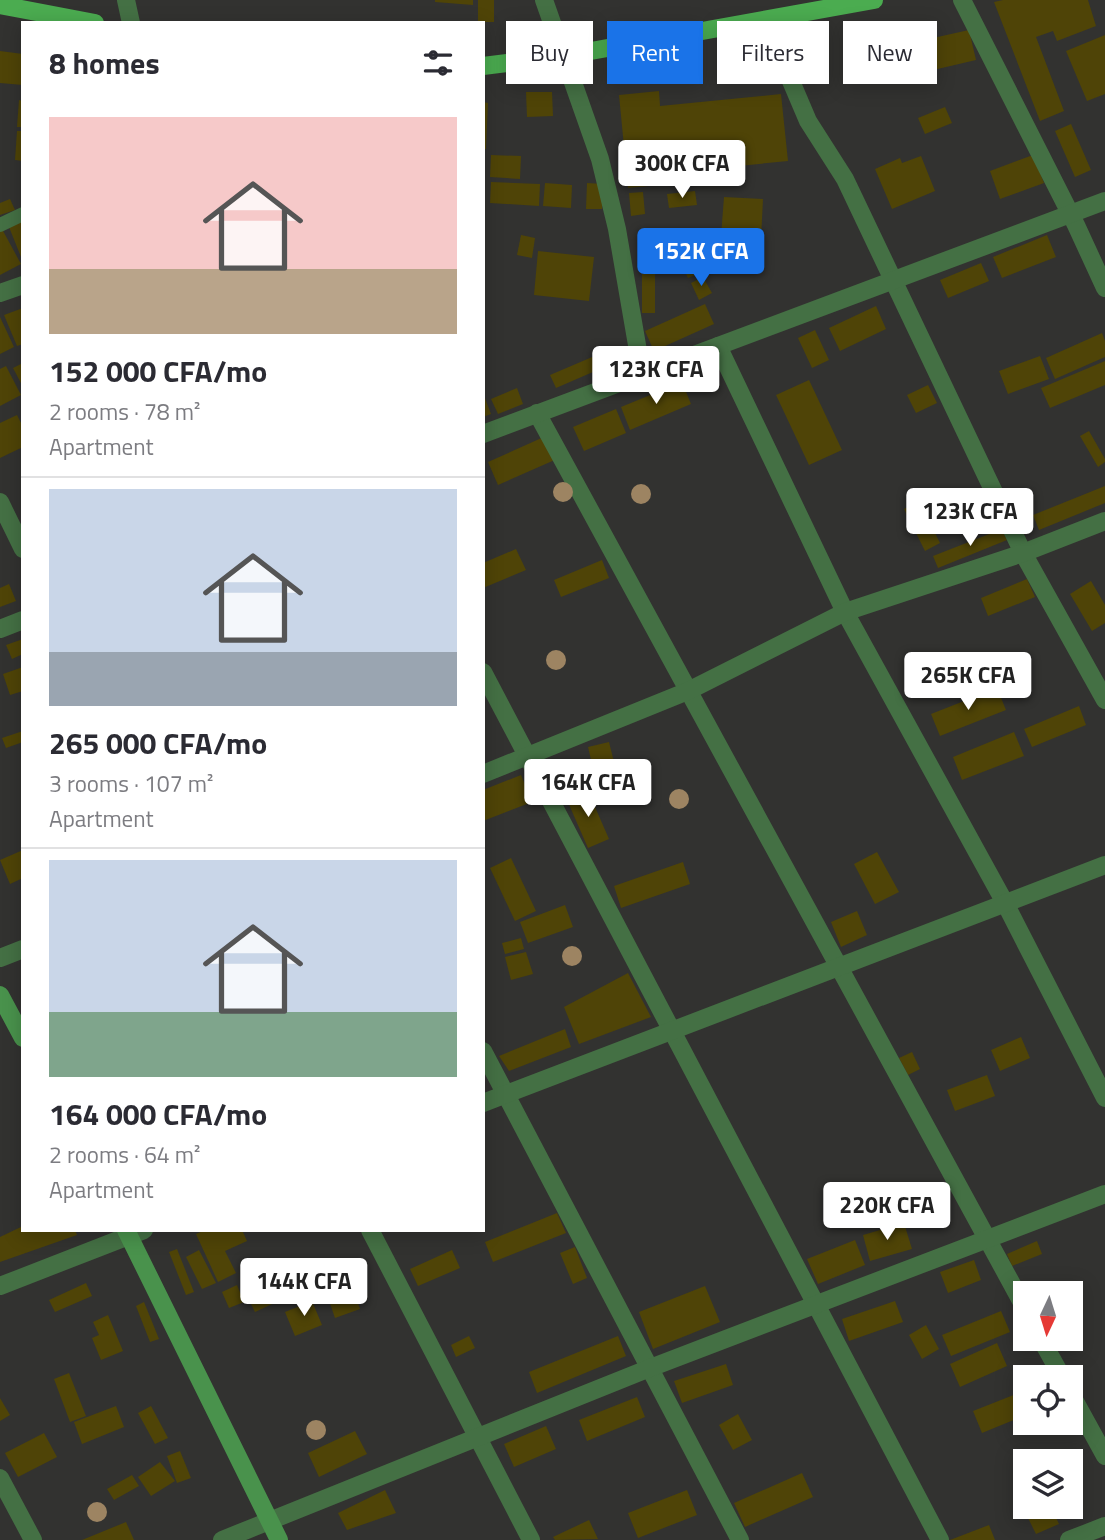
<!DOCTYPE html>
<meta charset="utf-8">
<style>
:root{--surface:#fff;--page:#f2f2f3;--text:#2b2b33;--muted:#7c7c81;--line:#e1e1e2;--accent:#1a73e8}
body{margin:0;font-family:"Titillium Web",sans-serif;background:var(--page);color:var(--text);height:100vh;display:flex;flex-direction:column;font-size:26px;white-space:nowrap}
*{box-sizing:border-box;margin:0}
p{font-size:23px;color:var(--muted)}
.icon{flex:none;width:38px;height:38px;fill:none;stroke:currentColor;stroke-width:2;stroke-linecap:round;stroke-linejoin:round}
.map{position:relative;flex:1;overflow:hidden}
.sheet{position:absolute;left:21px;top:21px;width:464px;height:1211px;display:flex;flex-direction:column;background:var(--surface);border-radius:0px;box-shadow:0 4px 18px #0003}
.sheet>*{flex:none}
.hud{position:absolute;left:506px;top:21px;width:494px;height:63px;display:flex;gap:14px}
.needle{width:46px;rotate:184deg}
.fabs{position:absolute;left:1013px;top:1281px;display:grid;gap:14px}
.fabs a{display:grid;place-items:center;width:70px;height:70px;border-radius:0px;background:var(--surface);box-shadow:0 4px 18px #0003;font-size:35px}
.price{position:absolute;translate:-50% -60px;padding:0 16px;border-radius:7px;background:#fff;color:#222;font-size:23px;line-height:46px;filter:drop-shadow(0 2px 4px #0008)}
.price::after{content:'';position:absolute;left:50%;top:42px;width:21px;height:16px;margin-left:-10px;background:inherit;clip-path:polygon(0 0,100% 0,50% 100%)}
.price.current{background:var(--accent);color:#fff}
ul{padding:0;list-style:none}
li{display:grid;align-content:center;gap:14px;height:371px;padding:0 28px}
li+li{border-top:2px solid var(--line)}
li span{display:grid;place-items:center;height:217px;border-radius:0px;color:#555}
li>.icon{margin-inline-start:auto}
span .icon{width:126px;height:126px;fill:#fffc;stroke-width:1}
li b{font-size:30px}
h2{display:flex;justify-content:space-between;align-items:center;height:84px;padding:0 28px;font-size:30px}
.tag{padding:0 24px;border-radius:0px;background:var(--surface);box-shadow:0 4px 18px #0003;font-size:24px;line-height:63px}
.tag.current{background:var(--accent);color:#fff}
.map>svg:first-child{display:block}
.building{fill:#4f4407}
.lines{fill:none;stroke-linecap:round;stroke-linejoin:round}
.lane{stroke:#447044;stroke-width:14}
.street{stroke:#447044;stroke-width:18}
.secondary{stroke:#49924c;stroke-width:18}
.primary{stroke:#4bac50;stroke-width:18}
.tree{fill:#9d8462}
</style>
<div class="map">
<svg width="1105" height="1540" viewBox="0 0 1105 1540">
<rect width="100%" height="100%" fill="#323230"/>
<g class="building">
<path d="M435,0H473V5L435,2Z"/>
<rect x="478" y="0" width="16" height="22"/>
<path d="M1003,0H1088L1096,26L1057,41L1053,31L1036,37L1064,111L1040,121L994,2Z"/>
<path d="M969,30L976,60L895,79L888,48Z"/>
<path d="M1105,35V94L1087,101L1066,51Z"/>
<path d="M0,51L23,54V85L0,83Z"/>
<path d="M659,91L660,106L781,94L788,161L669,173L670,184L628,188L619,95Z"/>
<path d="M526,92H552L553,116L527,117Z"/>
<path d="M19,100L23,101V127H17Z"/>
<path d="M483,102L488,103L486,149H483Z"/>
<path d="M945,107L952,123L925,134L918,118Z"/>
<path d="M1071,124L1091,170L1075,177L1055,131Z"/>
<path d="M17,131H23V161L15,160Z"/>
<path d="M491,155L521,156L520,179L490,177Z"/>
<path d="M1033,155L1044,183L1000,199L990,171Z"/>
<path d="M921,156L935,191L892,209L875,169L900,158L902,163Z"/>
<path d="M491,182L540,184L539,206L490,203Z"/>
<path d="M545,183L572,185L571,208L543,206Z"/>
<path d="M587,183L603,184L602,209H586Z"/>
<path d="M695,191L697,205L669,208L667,194Z"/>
<path d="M643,192L645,214L631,216L629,193Z"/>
<path d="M724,197L763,199L761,239L721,236Z"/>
<path d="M10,199L15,210L0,215V203Z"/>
<path d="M23,221V262L9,227Z"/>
<path d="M2,229L21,264L0,275V231Z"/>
<path d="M521,235L535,238L532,258L517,255Z"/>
<path d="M1047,235L1056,257L1002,278L993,257Z"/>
<path d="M538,251L594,257L589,301L534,295Z"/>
<path d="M693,255L702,272L688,278L680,261Z"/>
<path d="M981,263L989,281L948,298L940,280Z"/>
<rect x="642" y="274" width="13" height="39"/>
<path d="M703,277L712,293L699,300L691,283Z"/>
<path d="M705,304L714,324L654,351L645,331Z"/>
<path d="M876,306L886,329L840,351L829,328Z"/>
<path d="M23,308V344L17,346L4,315Z"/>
<path d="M0,317L14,347L0,354Z"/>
<path d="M815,330L829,360L812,368L798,338Z"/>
<path d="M1102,333L1105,341V357L1055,379L1046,358Z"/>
<path d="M611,349L616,362L556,388L550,375Z"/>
<path d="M1040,356L1049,379L1008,394L999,371Z"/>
<path d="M1105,361V385L1050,408L1041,388Z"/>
<path d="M23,363V387L13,368Z"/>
<path d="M6,366L21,395L0,406V369Z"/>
<path d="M809,380L842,450L809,465L776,395Z"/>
<path d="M682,382L691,404L630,430L621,407Z"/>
<path d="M928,385L937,403L916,413L907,395Z"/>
<path d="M517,388L523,404L498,414L491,399Z"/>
<path d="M483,393L491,414L483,417Z"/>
<path d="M616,409L626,433L584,451L573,427Z"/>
<path d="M17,415L23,427V447L0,458V423Z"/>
<path d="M1089,431L1105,459V462L1098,467L1080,436Z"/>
<path d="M546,436L557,459L498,485L488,462Z"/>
<path d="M1105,486V503L1039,530L1033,515Z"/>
<path d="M919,501L940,543L925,551L904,509Z"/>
<path d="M1002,529L1007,540L938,568L933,556Z"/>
<path d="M516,549L526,570L483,588V563Z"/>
<path d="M602,560L609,578L561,597L554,580Z"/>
<path d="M1027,579L1035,597L988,616L981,598Z"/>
<path d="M1091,581L1105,605V623L1092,631L1070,594Z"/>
<path d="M9,584L16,601L0,607V588Z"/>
<path d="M23,639V654L12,659L6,645Z"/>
<path d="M23,667V691L10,695L3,674Z"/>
<path d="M997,688L1006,710L940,736L931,714Z"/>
<path d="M1079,706L1086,725L1032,747L1024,729Z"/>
<path d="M23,731V742L6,748L2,738Z"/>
<path d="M1014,732L1024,756L962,780L953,757Z"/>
<path d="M609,742L614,762L593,768L588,747Z"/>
<path d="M521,775L532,802L483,821V790Z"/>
<path d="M588,791L609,839L588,848L567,800Z"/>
<path d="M23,850V878L10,884L0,860Z"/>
<path d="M877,852L899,892L875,904L854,864Z"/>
<path d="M511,858L536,911L515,921L490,868Z"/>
<path d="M683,862L690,884L621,908L614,886Z"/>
<path d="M565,905L573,927L528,943L520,922Z"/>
<path d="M857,911L867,935L841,947L831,922Z"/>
<path d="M521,938L524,949L505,954L502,943Z"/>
<path d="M526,952L533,974L511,980L505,957Z"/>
<path d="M628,973L651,1017L579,1044L564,1007Z"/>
<path d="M565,1029L571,1047L509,1071L499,1056Z"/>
<path d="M1021,1037L1030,1058L1000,1071L991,1050Z"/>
<path d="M912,1052L920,1069L908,1075L899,1058Z"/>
<path d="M987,1075L995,1096L955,1111L947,1090Z"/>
<path d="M557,1213L566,1233L493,1262L485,1242Z"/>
<path d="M904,1223L912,1249L870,1261L863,1235Z"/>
<path d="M23,1226V1230H75L77,1235L0,1262V1237Z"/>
<path d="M205,1230H242L247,1241L225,1251L236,1273L218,1282L196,1234Z"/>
<path d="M855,1240L865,1265L818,1284L807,1259Z"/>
<path d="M1037,1241L1042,1254L1012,1266L1007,1254Z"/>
<path d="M575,1247L587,1278L573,1284L560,1253Z"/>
<path d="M177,1249L194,1292L186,1295L169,1252Z"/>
<path d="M199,1250L216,1283L202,1289L186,1257Z"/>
<path d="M452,1250L460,1268L418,1286L410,1269Z"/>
<path d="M974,1260L981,1280L948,1293L940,1272Z"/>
<path d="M278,1269L284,1282L249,1298L243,1286Z"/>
<path d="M86,1283L92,1296L55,1312L49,1300Z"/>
<path d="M351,1283L360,1309L335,1318L326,1292Z"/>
<path d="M289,1284L294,1294L255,1312L250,1302Z"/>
<path d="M237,1285L244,1302L229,1308L222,1292Z"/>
<path d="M705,1286L720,1322L653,1349L639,1312Z"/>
<path d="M312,1301L322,1325L295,1336L285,1312Z"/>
<path d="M895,1301L903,1322L849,1341L842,1319Z"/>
<path d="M144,1302L159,1339L150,1342L136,1306Z"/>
<path d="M1001,1311L1010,1332L951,1356L942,1335Z"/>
<path d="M108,1315L123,1351L101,1360L92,1338L99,1335L93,1322Z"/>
<path d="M926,1325L939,1349L922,1359L909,1335Z"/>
<path d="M469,1336L475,1348L456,1357L451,1345Z"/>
<path d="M618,1336L626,1356L537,1393L529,1372Z"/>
<path d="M997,1343L1007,1366L960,1387L950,1364Z"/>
<path d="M726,1364L733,1385L682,1403L674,1381Z"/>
<path d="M69,1373L86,1416L70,1422L54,1379Z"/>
<path d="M1026,1390V1415L982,1433L973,1411Z"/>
<path d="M637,1397L645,1417L587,1441L579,1420Z"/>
<path d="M0,1398L10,1415L0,1421Z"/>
<path d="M116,1406L124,1427L82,1444L74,1422Z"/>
<path d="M151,1406L168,1438L155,1444L138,1413Z"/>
<path d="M738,1414L752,1440L733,1450L719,1425Z"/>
<path d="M546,1426L556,1449L514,1467L504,1444Z"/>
<path d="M355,1431L367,1454L319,1477L308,1453Z"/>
<path d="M44,1433L57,1457L18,1477L5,1453Z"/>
<path d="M180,1451L191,1478L177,1483L167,1456Z"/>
<path d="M160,1462L175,1481L151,1496L138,1477Z"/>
<path d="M802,1473L813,1497L745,1527L734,1503Z"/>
<path d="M132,1475L139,1486L114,1500L107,1489Z"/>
<path d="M385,1490L396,1513L347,1530L338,1513Z"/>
<path d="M687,1490L697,1515L638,1538L628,1513Z"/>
<path d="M1031,1507H1051L1059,1524L1036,1534L1024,1510Z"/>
<path d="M589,1520L598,1539L555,1540L553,1537Z"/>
<path d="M126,1522L134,1540H82Z"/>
<path d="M989,1525L995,1540H950Z"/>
</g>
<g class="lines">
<path class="lane" d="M0,225L23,214"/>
<g class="street">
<path d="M126,0L131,23"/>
<path d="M544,0L600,159L617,229L642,374"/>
<path d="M962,0L1076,225L1105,288"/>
<path d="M765,20L808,121L845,179L1023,553L1105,700"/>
<path d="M0,293L23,285"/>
<path d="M718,346L845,612L1005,903L1105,1098"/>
<path d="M537,413L1026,1310"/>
<path d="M483,434L1105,201"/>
<path d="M0,502L23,549"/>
<path d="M0,629L23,620"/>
<path d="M483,672L940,1540"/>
<path d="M483,774L688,691L845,612L1023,553L1105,521"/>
<path d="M0,958L23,949"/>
<path d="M483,1051L740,1540"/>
<path d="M483,1103L1105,865"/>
<path d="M370,1230L531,1540"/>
<path d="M0,1286L144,1230"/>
<path d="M1041,1339L1062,1377"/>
<path d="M1071,1394L1105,1456"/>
<path d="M0,1478L33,1540"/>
<path d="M222,1540L650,1368L1105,1194"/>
<path d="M1069,1540L1105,1526"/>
</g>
<g class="secondary">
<path d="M0,995L23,1038"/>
<path d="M126,1230L279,1540"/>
</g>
<g class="primary">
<path d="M0,5L95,23"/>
<path d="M483,66L563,56L874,0"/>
</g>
</g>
<g class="tree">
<circle cx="563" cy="492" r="10"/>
<circle cx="641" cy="494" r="10"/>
<circle cx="556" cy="660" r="10"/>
<circle cx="679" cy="799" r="10"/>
<circle cx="572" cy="956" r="10"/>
<circle cx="316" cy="1430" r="10"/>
<circle cx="97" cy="1512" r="10"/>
</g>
</svg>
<div class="fabs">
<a><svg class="needle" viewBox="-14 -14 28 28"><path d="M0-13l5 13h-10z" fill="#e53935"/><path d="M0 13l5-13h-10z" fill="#7c7c81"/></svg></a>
<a><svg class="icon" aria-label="locate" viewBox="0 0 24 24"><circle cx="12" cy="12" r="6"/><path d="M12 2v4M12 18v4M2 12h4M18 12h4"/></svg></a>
<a><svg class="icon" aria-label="layers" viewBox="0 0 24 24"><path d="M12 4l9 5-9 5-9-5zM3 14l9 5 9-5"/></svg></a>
</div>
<b class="price" style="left:682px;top:200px">300K CFA</b>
<b class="price current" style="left:701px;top:288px">152K CFA</b>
<b class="price" style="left:656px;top:406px">123K CFA</b>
<b class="price" style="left:970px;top:548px">123K CFA</b>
<b class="price" style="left:968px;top:712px">265K CFA</b>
<b class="price" style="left:588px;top:819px">164K CFA</b>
<b class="price" style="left:887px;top:1242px">220K CFA</b>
<b class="price" style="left:304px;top:1318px">144K CFA</b>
<div class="hud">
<a class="tag">Buy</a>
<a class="tag current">Rent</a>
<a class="tag">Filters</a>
<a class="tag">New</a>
</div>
<section class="sheet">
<h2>8 homes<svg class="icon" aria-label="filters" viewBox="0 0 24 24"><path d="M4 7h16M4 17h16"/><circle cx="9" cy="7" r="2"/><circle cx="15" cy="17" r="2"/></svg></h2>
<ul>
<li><span style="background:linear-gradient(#f6c9c9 70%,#b9a48a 0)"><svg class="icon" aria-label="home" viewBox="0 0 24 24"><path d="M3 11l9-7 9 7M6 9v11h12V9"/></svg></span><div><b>152 000 CFA/mo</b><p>2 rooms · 78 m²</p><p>Apartment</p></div></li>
<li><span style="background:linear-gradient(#c9d6e8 75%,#9aa5b1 0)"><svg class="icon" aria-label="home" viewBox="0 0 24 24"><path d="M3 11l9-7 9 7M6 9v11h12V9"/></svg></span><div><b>265 000 CFA/mo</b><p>3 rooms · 107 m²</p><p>Apartment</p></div></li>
<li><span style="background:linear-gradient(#c9d6e8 70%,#7fa58c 0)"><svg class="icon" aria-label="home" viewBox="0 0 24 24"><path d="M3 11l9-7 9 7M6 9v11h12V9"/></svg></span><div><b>164 000 CFA/mo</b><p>2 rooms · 64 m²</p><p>Apartment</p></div></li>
</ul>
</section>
</div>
